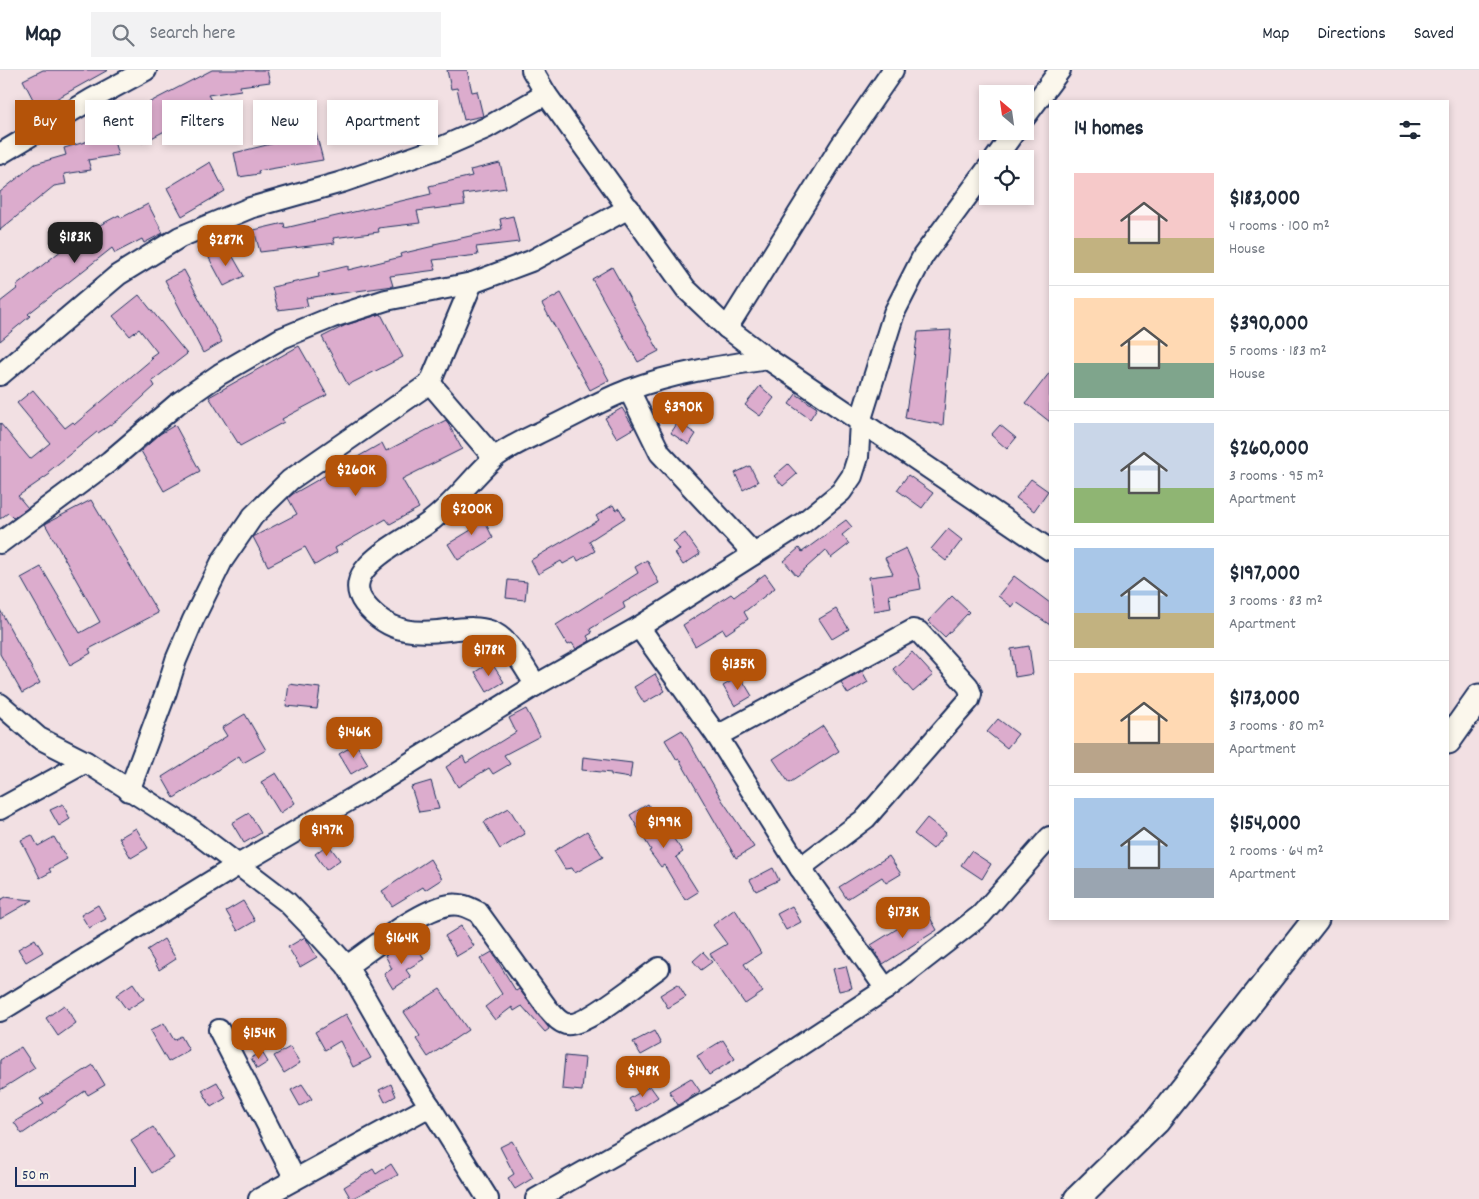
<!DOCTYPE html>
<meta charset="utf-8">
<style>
:root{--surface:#fff;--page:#f2f2f3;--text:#1f2937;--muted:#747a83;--line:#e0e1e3;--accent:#b45309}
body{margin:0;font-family:Dekko,sans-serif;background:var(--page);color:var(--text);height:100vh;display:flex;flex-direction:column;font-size:19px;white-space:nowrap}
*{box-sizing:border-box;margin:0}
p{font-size:16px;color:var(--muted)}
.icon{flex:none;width:28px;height:28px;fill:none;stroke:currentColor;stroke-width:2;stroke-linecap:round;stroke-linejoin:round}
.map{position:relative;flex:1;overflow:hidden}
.side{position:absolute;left:1049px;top:30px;width:400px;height:820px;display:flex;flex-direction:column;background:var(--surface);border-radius:0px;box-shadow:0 2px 8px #0003}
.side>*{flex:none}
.hud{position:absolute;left:15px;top:30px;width:475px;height:45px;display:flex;gap:10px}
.needle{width:32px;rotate:331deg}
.tools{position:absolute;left:979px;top:15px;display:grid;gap:10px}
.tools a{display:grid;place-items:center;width:55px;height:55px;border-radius:0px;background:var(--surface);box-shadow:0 2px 8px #0003;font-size:25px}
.scale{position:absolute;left:15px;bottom:12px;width:121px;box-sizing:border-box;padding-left:5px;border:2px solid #1b2f5e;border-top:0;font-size:14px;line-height:18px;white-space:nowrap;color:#1b2f5e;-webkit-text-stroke:4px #fbf7ec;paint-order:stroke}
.price{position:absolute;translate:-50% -42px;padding:0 11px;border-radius:10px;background:var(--accent);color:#fff;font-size:16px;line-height:32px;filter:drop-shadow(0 1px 2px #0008)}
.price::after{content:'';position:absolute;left:50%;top:30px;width:15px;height:11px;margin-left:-8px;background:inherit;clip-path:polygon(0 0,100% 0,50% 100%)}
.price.current{background:#222;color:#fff}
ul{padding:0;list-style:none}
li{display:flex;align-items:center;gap:15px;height:125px;padding:0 25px}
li+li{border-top:1px solid var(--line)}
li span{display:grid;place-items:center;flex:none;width:140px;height:100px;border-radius:0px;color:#555}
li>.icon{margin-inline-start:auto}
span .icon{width:60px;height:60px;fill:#fffc;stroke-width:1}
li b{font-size:21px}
h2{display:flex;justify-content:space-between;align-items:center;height:60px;padding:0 25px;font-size:21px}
.tag{padding:0 18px;border-radius:0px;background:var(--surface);box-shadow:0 2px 8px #0003;font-size:18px;line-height:45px}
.tag.current{background:var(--accent);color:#fff}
header{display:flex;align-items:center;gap:30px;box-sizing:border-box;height:70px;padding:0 25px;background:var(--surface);border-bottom:1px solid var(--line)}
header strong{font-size:24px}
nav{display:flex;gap:28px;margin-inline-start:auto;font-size:18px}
.search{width:350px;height:45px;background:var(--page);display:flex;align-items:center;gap:12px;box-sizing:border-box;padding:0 18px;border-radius:0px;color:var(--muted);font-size:19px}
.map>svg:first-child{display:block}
.building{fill:#dcaccd;stroke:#1b2f5e}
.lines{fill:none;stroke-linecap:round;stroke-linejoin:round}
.minor-casing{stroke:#1b2f5e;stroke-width:24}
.major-casing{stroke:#1b2f5e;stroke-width:29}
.minor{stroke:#fbf7ec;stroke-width:20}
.major{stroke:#fbf7ec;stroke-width:25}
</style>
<header>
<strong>Map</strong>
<div class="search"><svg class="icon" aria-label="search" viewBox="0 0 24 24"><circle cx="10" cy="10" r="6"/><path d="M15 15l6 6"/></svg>Search here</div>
<nav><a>Map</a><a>Directions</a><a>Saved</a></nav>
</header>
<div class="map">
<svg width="1479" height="1129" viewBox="0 0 1479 1129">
<rect width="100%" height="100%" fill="#f2e0e3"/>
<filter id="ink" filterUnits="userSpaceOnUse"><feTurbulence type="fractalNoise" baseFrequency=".02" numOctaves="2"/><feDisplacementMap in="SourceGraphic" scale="10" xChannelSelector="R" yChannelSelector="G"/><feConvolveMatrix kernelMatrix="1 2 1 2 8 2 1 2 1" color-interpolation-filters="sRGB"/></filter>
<g filter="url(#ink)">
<g class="building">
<path d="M43,0H108L38,39L23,10Z"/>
<path d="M212,0H267L270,12L240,16L241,20L208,25L214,35L142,73L127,44Z"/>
<path d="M447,0H467L472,22L477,21L483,46L464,50L457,18L451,19Z"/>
<path d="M403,39L410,66L361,74L356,49L374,44L375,47Z"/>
<path d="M110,57L118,85L88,90L91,100L64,104L66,114L54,116L0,160V122L35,94L66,85L64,78L92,70L90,63Z"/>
<path d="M316,63L323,90L258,101L259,104L239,107L234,83Z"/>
<path d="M210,92L225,121L182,146L167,118Z"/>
<path d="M500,93L506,118L463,124L465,135L417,141L420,153L378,158L379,162L333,168L335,173L260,182L254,160L284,153L285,158L431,124L429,116L472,106L470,100Z"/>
<path d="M148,134L163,163L144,173L142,169L115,183L112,178L28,244L30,246L0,271V232L18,218L16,216L81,165L119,145L121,148Z"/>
<path d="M513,146L519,172L476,177L478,185L433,190L436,200L390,206L393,216L306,228L308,236L278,240L272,217L319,207L318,203L348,196V200L401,187L400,184L434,176V174L502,159L500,149Z"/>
<path d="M228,178L244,206L224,216L209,188Z"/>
<path d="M612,197L659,281L638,292L592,209Z"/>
<path d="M184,200L222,272L203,283L165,210Z"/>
<path d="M561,223L609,310L590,320L542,234Z"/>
<path d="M139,225L187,284L152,311L155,316L119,349L98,363L97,362L48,402L50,404L18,426L28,438L13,448L8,443L0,449V353L30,389L50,373L17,333L33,320L65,358L73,352L75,354L152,289L150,287L157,282L139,259L130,266L113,246Z"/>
<path d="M381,244L403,287L348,315L322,267L346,255Z"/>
<path d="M951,260L943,355L905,348L918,262Z"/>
<path d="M299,276L327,325L282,349L284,352L240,376L209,327Z"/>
<path d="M1050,302V352L1026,333Z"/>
<path d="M760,316L774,328L760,346L745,335Z"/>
<path d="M796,324L817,338L810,349L789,334Z"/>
<path d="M622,338L634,358L617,368L605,348Z"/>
<path d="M446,350L462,379L402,409L419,438L390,454L386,449L335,478L337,482L315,495L305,477L268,496L253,467L297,444L288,428L293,424L382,373L386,381Z"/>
<path d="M678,352L696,364L689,375L671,363Z"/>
<path d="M175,355L200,401L164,421L141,381L160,364Z"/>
<path d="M1000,355L1016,368L1007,379L991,365Z"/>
<path d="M788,394L797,404L783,416L774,406Z"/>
<path d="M750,396L758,412L743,420L735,403Z"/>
<path d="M908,405L933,423L922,438L897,420Z"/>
<path d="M1031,409L1048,421L1034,441L1016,428Z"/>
<path d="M91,430L158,543L89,579L91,583L70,595L21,508L41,497L80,563L100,552L45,454Z"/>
<path d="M613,435L616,440L619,438L625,448L589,471L595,481L578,491L576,487L563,494L561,491L538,504L531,490L599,450L596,446Z"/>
<path d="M479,440L493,468L458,490L448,474L471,460L465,448Z"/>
<path d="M846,450L852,457L842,465L849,474L831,488L826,480L797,506L784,491L799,478L802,482Z"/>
<path d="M948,459L962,470L946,491L931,479Z"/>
<path d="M685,463L700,484L683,495L675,483L680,480L673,471Z"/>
<path d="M906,478L919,507L921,519L889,525L891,538L874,541L869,507L893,504L885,488Z"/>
<path d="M647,490L659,513L623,533L625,538L590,559L592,563L587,566L590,571L576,579L572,573L568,575L556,555L638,503L635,497Z"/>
<path d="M765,504L775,518L744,542L748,549L726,564L723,559L695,576L683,555L731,524L734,527Z"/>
<path d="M1014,506L1050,533V555L1016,532L1012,537L998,526Z"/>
<path d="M508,510L527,512L525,530L506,528Z"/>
<path d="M952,526L969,542L945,567L928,551Z"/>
<path d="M836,539L849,559L832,569L819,549Z"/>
<path d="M0,540L40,613L22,623L0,584Z"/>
<path d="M1029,576L1033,604L1015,607L1011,579Z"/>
<path d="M912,582L933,605L913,622L893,599Z"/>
<path d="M491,592L504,612L487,622L475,602Z"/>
<path d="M862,601L868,612L848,624L841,613Z"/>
<path d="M655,604L665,621L644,633L634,617Z"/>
<path d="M740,606L752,626L735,636L723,616Z"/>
<path d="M289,614L320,618L317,639L286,636Z"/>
<path d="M526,639L540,666L504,685L510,694L493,704L489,698L458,717L446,697L463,686L466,693L516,662L509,648Z"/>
<path d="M245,644L266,680L243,693L239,686L174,728L162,707L227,666L222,658Z"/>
<path d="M998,649L1018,664L1007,678L987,662Z"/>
<path d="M823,656L839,681L789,713L773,689Z"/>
<path d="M682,660L722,730L754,777L736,788L679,689L677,690L665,670Z"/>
<path d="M356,674L368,694L351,704L339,684Z"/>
<path d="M583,687L632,693L630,708L611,705V703L582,700Z"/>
<path d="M276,703L295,733L280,743L261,712Z"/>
<path d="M431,711L439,739L419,742L411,717Z"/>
<path d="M63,734L70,749L59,756L50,740Z"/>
<path d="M648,734L668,767L671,765L683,782L676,787L698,822L685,830L664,795L661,797L649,781L651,780L630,745Z"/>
<path d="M509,738L525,764L500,779L484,752Z"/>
<path d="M249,743L261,763L244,773L232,753Z"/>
<path d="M927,748L946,763L933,779L914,764Z"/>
<path d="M136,758L148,778L131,788L119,768Z"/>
<path d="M587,761L603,787L575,803L572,798L565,799L554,781Z"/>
<path d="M32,765L38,776L54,767L67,789L49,799L51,802L40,808L21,770Z"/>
<path d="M328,774L340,790L326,800L315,784Z"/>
<path d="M971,781L991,794L982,809L961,795Z"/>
<path d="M889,786L901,804L886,813L882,807L847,829L839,817Z"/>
<path d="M430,789L442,809L425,820L423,817L392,836L382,821Z"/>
<path d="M773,798L779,810L756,821L750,810Z"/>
<path d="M6,827L12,828L33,830L0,849V830Z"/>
<path d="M243,831L255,851L238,861L226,841Z"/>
<path d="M98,835L106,849L89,858L81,845Z"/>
<path d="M792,836L801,852L786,860L777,844Z"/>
<path d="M735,839L761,883L744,894L763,922L745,934L710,884L727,874L713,855Z"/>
<path d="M928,844L937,860L883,894L871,875L900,857L902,859Z"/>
<path d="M461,856L474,876L457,886L445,866Z"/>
<path d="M305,867L317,887L300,897L288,877Z"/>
<path d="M35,869L43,882L26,892L18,879Z"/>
<path d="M164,869L176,889L159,900L147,880Z"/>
<path d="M416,874L424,889L406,900L411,907L393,919L384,904L392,899L385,885L399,878L401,883Z"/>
<path d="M492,882L516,921L519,919L548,957L549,959L545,962L522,936L514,941L512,937L495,950L485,937L502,924L480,889Z"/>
<path d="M703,882L712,892L701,900L693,891Z"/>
<path d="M846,896L852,918L839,921L833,899Z"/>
<path d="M133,913L144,929L127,940L116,925Z"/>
<path d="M678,914L686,927L668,938L660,925Z"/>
<path d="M440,919L468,960L428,987L416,969L420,966L404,942Z"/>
<path d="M64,935L76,953L58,966L46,948Z"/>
<path d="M346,944L371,988L353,997L340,971L325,980L315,962Z"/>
<path d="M164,953L174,970L181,966L189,980L168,992L150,961Z"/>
<path d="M654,961L661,974L641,985L633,972Z"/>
<path d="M723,970L735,989L709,1005L697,986Z"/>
<path d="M21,977L35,998L0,1020V990Z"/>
<path d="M290,977L300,993L284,1003L274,986Z"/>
<path d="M262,982L268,992L257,999L251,988Z"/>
<path d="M565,986L585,988L582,1021L562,1019Z"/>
<path d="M93,995L105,1015L88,1025L85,1021L22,1064L14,1052L44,1034L40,1029Z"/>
<path d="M691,1008L700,1021L678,1035L669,1021Z"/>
<path d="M217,1012L226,1028L211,1037L202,1020Z"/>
<path d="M302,1014L312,1029L300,1036L291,1020Z"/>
<path d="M391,1014L396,1026L385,1032L379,1020Z"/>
<path d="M650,1016L658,1027L637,1041L629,1029Z"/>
<path d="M153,1057L174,1088L152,1103L131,1071Z"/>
<path d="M512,1071L533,1108L515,1119L508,1108L514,1104L500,1077Z"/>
<path d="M391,1094L398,1105L351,1129L344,1117L373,1099L376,1104Z"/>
</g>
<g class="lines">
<g class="minor-casing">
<g id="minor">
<path d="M532,0L546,24L686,219L727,258L768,289L1050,480"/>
<path d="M1025,47L1060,0"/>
<path d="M0,84L92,29L146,0"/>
<path d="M995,89L1015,61"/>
<path d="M727,258L840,77L893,0"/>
<path d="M0,305L118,205L180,167L250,138L342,112L440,78L486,58L546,24"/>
<path d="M430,313L494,388"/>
<path d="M629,320L660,383L754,484"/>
<path d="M0,473L110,391L177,334L220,304L282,268L333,247L386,230L472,213L531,191L629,138"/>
<path d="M536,615C524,598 510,568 490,561C479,557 467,558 456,559C419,564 390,566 364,533C337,497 411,468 432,450C455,432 472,408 493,389C510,375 534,366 553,356C578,344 602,330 628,320C673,303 720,296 768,289"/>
<path d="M0,634L39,668L86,692L191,759L287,832L316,862L347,896L402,992L488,1129"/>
<path d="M717,666L913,560L919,562L968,616L971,624L969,630L866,748L800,798"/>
<path d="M129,721L166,622L176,590L193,550L222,491L253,446L290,410L430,313L472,213"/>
<path d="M0,739L86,692"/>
<path d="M347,896C373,878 419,840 449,835C460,833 468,837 478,842L548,939C553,944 558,952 566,954C585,958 641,910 659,898"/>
<path d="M886,919L981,845L1050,767"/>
<path d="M0,941L238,795L365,721L536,615L639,557L803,453L841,422L852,406L858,387L860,352L894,243L923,186L988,98"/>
<path d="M219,960L295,1109"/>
<path d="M259,1129L430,1036"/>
<path d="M536,1129L752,1007L886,919L800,798L717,666L639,557"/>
</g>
</g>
<g class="major-casing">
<g id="major">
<path d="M1448,671L1479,627"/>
<path d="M1077,1129L1157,1051L1316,849"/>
</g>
</g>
<use href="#minor" class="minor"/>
<use href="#major" class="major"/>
</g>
</g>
</svg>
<div class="tools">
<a><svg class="needle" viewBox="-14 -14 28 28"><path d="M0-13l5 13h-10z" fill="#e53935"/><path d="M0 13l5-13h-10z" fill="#747a83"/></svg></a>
<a><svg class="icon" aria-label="locate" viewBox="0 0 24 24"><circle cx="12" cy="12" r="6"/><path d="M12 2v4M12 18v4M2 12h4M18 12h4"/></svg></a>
</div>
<div class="scale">50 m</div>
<b class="price current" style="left:75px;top:194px">$183K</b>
<b class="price" style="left:226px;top:197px">$287K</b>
<b class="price" style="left:683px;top:364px">$390K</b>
<b class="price" style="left:356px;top:427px">$260K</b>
<b class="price" style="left:472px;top:466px">$200K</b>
<b class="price" style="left:489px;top:607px">$178K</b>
<b class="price" style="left:738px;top:621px">$135K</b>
<b class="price" style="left:354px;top:689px">$146K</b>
<b class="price" style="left:664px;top:779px">$199K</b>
<b class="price" style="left:327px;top:787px">$197K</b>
<b class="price" style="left:903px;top:869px">$173K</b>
<b class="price" style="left:402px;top:895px">$164K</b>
<b class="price" style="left:259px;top:990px">$154K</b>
<b class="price" style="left:643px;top:1028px">$148K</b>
<div class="hud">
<a class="tag current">Buy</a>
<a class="tag">Rent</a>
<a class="tag">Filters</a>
<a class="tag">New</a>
<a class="tag">Apartment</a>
</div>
<section class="side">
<h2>14 homes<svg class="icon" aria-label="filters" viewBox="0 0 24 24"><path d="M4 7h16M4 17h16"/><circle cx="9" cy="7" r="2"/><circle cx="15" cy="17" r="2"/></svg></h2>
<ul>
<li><span style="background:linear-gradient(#f6c9c9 65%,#c2b280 0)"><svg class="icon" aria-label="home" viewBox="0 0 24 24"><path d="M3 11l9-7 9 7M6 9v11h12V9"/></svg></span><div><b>$183,000</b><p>4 rooms · 100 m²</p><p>House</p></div></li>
<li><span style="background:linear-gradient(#ffd9b3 65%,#7fa58c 0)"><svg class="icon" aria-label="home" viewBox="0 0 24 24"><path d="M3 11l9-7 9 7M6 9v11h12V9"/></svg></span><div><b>$390,000</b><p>5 rooms · 183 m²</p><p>House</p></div></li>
<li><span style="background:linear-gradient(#c9d6e8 65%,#8fb573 0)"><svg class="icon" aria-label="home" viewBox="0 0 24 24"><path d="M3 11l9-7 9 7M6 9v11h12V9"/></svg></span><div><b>$260,000</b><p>3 rooms · 95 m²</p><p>Apartment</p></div></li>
<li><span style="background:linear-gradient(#a9c7e8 65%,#c2b280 0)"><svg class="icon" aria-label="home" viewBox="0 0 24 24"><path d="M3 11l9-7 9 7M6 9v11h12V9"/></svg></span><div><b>$197,000</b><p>3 rooms · 83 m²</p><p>Apartment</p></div></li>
<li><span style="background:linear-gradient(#ffd9b3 70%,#b9a48a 0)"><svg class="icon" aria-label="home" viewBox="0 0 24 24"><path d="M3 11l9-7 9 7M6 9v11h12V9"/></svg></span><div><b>$173,000</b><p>3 rooms · 80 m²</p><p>Apartment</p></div></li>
<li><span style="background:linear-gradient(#a9c7e8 70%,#9aa5b1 0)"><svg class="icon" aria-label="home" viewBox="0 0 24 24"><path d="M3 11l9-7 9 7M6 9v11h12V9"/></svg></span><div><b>$154,000</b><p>2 rooms · 64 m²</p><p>Apartment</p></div></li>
</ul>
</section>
</div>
